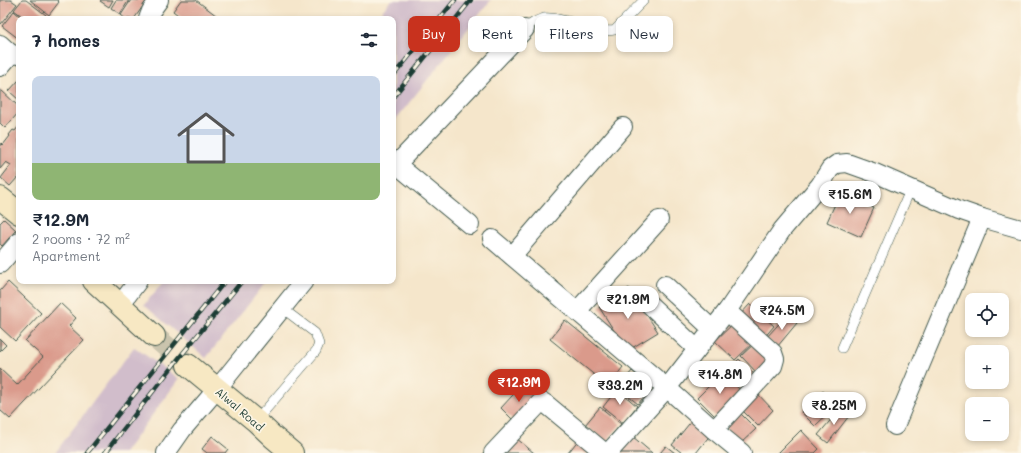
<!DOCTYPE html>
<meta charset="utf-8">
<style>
:root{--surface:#fff;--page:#f2f2f3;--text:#1f2937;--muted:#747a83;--accent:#c8321e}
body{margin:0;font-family:Mali,sans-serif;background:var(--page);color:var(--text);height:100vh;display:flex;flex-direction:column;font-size:15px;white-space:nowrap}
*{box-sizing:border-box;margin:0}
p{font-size:13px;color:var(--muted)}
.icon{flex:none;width:22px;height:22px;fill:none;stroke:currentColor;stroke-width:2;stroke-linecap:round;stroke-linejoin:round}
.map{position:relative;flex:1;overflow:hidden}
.details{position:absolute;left:16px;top:16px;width:380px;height:268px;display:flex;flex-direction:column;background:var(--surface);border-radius:8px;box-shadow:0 2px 6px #0003}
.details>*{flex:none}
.banner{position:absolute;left:408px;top:16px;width:380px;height:36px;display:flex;gap:8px}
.fabs{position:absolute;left:965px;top:293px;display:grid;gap:8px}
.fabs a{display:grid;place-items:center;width:44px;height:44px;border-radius:8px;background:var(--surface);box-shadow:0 2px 6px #0003;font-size:20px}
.price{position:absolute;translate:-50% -34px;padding:0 9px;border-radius:14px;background:#fff;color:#222;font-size:13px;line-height:26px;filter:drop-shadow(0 1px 2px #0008)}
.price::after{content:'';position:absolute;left:50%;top:24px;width:12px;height:9px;margin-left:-6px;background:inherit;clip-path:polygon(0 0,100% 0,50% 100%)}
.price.on{background:var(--accent);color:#fff}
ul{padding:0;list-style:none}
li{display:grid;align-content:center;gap:8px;height:212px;padding:0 16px}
li span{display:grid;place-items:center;height:124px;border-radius:8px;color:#555}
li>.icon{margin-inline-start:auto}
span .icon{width:72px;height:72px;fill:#fffc;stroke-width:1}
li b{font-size:17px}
h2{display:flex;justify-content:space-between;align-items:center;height:48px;padding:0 16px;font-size:17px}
.pill{padding:0 14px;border-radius:8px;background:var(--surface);box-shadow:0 2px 6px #0003;font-size:14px;line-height:36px}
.pill.on{background:var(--accent);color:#fff}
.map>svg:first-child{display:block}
.industrial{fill:#d1bdcb}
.building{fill:#da9a8b}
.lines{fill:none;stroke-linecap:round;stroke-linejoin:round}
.secondary-tunnel{stroke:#cac4ad;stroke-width:22;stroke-dasharray:22 11;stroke-linecap:butt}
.lane-casing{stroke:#3f564b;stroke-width:10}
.street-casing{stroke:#3f564b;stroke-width:20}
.secondary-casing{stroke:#3f564b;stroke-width:24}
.lane{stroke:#fff;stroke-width:9}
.street{stroke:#fff;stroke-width:18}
.secondary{stroke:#f7e8c3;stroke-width:22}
.rail-casing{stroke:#1f3d34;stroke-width:4.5}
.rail{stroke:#fcf5e5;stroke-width:3;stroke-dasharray:9;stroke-linecap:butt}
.labels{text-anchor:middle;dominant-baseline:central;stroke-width:3.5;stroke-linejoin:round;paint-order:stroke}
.street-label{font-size:11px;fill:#1f3d34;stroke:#fcf5e5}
</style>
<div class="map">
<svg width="1021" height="453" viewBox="0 0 1021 453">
<rect width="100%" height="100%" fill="#fcf5e5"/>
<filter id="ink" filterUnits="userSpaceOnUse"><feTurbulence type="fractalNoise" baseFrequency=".025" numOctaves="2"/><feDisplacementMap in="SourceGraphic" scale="8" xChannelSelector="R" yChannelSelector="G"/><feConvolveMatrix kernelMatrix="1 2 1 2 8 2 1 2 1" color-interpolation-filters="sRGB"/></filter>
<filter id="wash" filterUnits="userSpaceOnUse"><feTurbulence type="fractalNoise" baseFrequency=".012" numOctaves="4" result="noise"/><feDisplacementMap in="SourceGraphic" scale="16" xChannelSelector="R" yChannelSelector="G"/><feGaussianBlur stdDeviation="0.9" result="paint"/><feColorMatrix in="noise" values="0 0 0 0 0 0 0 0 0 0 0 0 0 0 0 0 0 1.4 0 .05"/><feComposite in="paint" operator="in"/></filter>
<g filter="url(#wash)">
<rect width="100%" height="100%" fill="#f5e6cb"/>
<g class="industrial">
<path d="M391,0H491L393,123V19H376Z"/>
<path d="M164,281H267L206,358L144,305Z"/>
<path d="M134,347L179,379L124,453H55Z"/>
</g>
<g id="blocks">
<g class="building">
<path d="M0,0H11L17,4L1,24L0,23Z"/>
<path d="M22,0H26L46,15L42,19H26L14,10Z"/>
<path d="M30,0H57L59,2L49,15Z"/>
<path d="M101,0H113L109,7L100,1Z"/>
<path d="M116,0H129L120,14L111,8Z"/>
<path d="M131,0H147L134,19H126L121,15Z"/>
<path d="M181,0H196L221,19H183L173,11Z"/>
<path d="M14,11L23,19H19V39L2,26Z"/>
<path d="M19,80V100L9,91Z"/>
<path d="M0,89L19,107V112L5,128L0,123Z"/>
<path d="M19,126V177H18L10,186L1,178L11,165L6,162L0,169V145L1,143L3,145L10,136L9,135L13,130L15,131Z"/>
<path d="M840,193L874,208L861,237L827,222Z"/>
<path d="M4,219L16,230L2,246L0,244V223Z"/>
<path d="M8,282L41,313L15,341L0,327V291Z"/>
<path d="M629,288L658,332L627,351L599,307Z"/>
<path d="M60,303L76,318L69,326L84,340L10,419L0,410V369L17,385L43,357L25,341Z"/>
<path d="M750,304L774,326L763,339L739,316Z"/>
<path d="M787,315L797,323L777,347L766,338Z"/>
<path d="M565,320L623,367L608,386L550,339Z"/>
<path d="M735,322L754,342L735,360L715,341Z"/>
<path d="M0,339L6,345L0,351Z"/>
<path d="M756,342L772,358L757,373L741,356Z"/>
<path d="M739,359L755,375L743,387L727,371Z"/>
<path d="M632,371L652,387L638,404L618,388Z"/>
<path d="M723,372L742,392L716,417L697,398Z"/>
<path d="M523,384L538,397L515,422L501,408Z"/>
<path d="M617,389L637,406L623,423L603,407Z"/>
<path d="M823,391L837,405L815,426L801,412Z"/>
<path d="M756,392L773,410L758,426L740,408Z"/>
<path d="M600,407L621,424L606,442L585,425Z"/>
<path d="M840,409L849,416L828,443L818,435Z"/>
<path d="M737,410L756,429L741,443L723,424Z"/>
<path d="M693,419L711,434L696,453H682L672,445Z"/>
<path d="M801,430L819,449L815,453H778Z"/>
<path d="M212,436L228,449L225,453H207L202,449Z"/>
<path d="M632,436L652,453H620Z"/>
<path d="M516,438L534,453H503Z"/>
<path d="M579,439L595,453H568Z"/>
<path d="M666,446L675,453H660Z"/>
</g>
</g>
</g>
<g filter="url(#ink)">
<use href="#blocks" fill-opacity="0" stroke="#3f564b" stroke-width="1"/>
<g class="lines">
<path class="secondary-tunnel" d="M154,336L188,365"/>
<g class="lane-casing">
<g id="lane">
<path d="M525,29C530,24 536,20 544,18C555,16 581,25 593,28C600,30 607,32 615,30L644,0"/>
<path d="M842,348L911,188"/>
<path d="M256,421L316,351L319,344L315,333L282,308"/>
</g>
</g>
<g class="street-casing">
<g id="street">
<path d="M148,19L151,11L159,0"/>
<path d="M0,44L11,54L19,55"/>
<path d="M0,67L11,54"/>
<path d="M396,164L470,225"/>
<path d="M393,168L525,29"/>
<path d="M492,239L667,388L714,430L742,453"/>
<path d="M512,256L623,127"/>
<path d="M0,264L19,242"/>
<path d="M665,285L712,329"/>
<path d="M649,304L697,349"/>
<path d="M120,305L138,281"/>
<path d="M577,311L659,220"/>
<path d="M895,426L982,218"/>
<path d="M714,430L773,366L775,359L773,353L727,311"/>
<path d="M166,453L182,430L217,389L304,281"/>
<path d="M493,453L540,403L543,402L546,404L605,453"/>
<path d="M608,453L667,388L727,311L782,230L820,185L830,169L837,164L847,163L875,173L959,210L982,218L1021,229"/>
</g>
</g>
<g class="secondary-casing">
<g id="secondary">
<path d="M0,198L19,213"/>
<path d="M94,281L154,336"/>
<path d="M188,365L256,421L273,437L292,453"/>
</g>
</g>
<use href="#lane" class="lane"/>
<use href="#street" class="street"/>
<use href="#secondary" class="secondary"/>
<g class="rail-casing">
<g id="rail">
<path d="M393,76L455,0"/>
<path d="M393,97L471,0"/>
<path d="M87,453L225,281"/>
<path d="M105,453L179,358L242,281"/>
</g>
</g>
<use href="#rail" class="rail"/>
</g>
</g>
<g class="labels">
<g class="street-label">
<text transform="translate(240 409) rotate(41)">Alwal Road</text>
</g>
</g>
</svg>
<div class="fabs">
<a><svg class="icon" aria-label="locate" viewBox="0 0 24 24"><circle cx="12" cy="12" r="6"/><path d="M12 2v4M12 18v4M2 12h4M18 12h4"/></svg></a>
<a>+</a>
<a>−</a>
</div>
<b class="price" style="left:850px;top:215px">₹15.6M</b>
<b class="price" style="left:628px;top:320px">₹21.9M</b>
<b class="price" style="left:782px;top:331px">₹24.5M</b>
<b class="price" style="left:720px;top:395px">₹14.8M</b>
<b class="price on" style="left:519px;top:403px">₹12.9M</b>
<b class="price" style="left:620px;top:406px">₹33.2M</b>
<b class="price" style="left:834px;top:426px">₹8.25M</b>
<div class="banner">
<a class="pill on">Buy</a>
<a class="pill">Rent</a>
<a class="pill">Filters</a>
<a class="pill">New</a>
</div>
<section class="details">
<h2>7 homes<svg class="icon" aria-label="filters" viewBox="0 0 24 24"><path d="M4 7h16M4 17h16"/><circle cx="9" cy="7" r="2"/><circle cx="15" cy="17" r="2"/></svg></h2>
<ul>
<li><span style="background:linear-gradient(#c9d6e8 70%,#8fb573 0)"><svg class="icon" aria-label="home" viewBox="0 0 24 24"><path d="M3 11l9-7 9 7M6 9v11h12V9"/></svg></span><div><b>₹12.9M</b><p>2 rooms · 72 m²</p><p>Apartment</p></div></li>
</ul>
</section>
</div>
